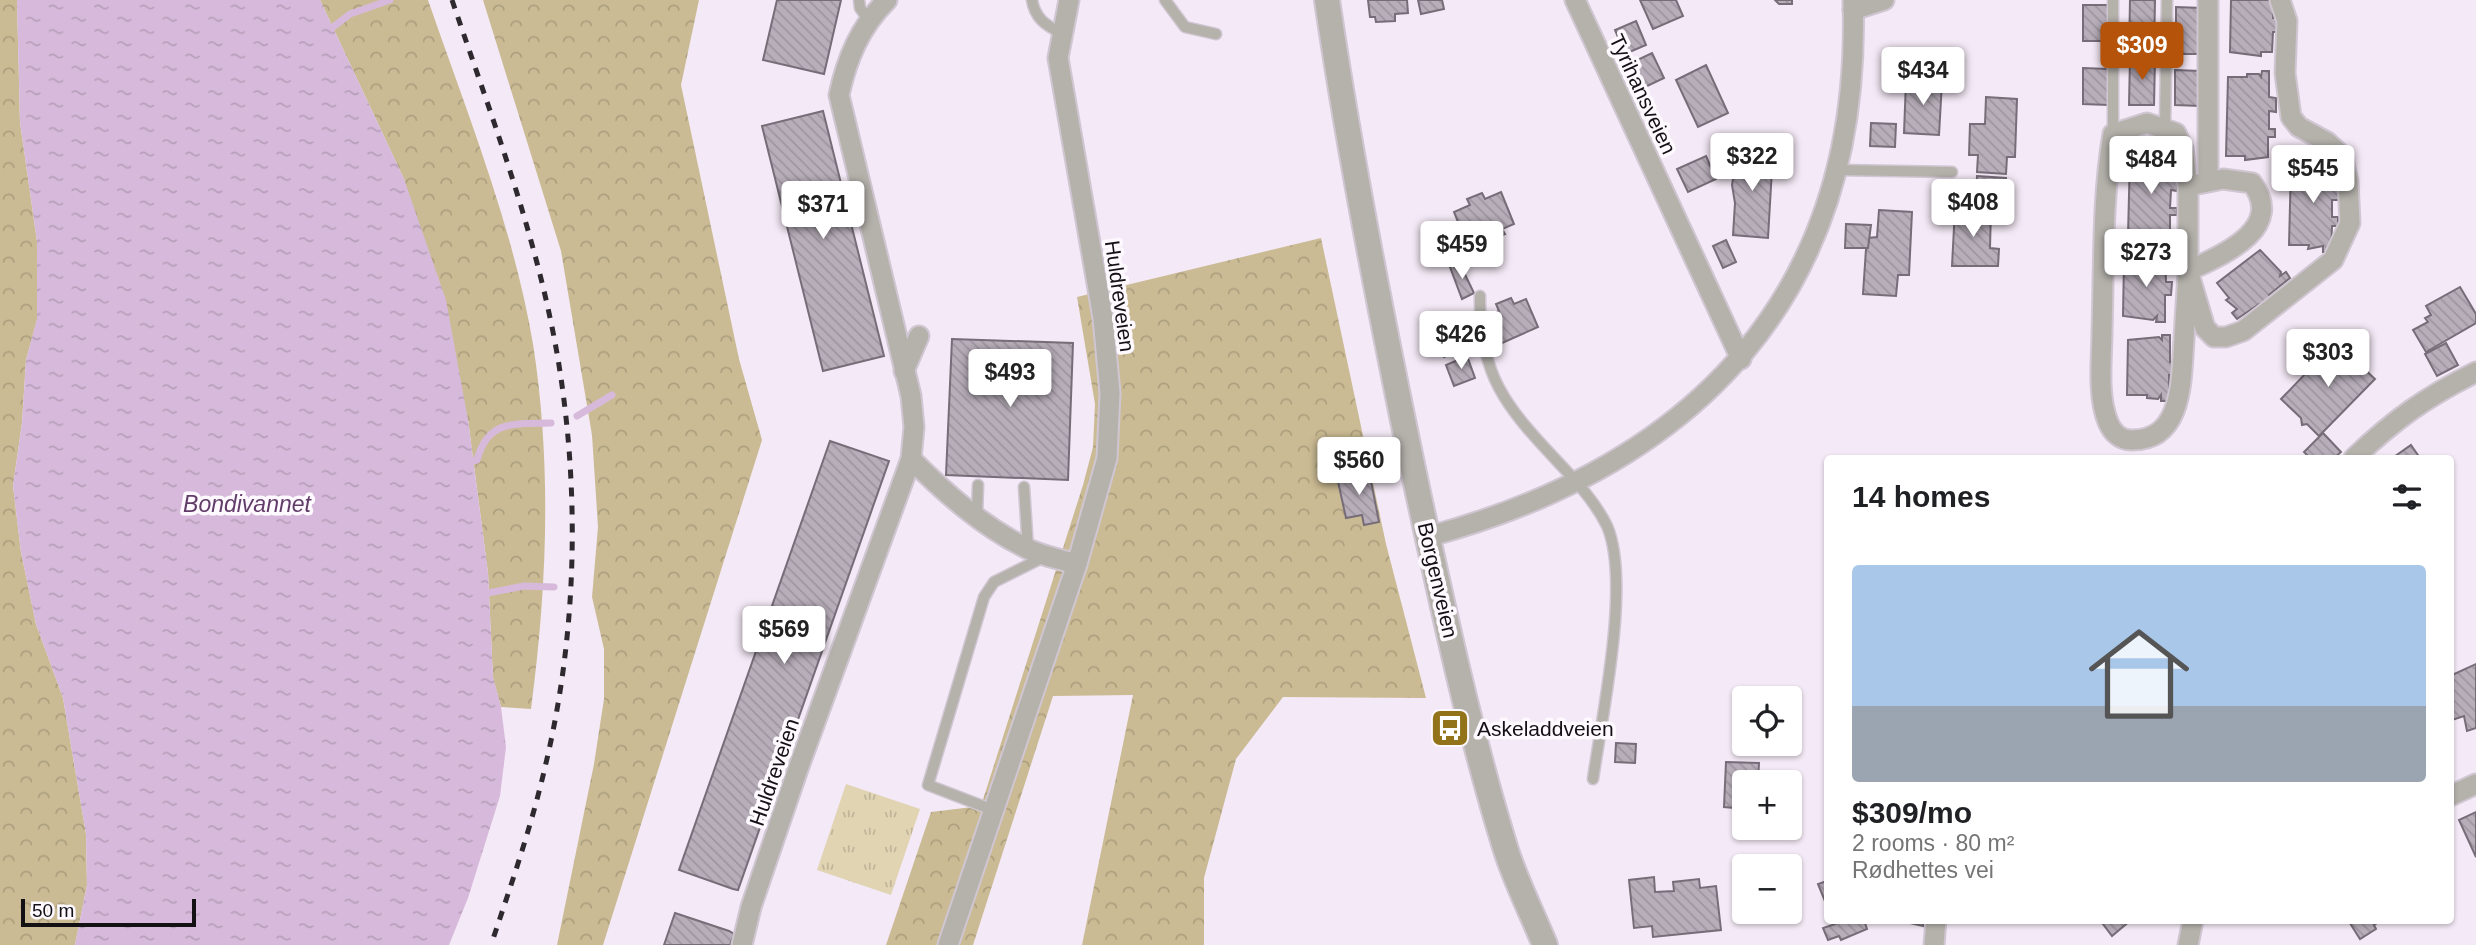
<!DOCTYPE html>
<meta charset="utf-8">
<style>
:root{--surface:#fff;--page:#f6f6f6;--text:#202124;--muted:#757577;--accent:#b45309}
body{margin:0;font-family:Helvetica,sans-serif;background:var(--page);color:var(--text);height:100vh;display:flex;flex-direction:column;font-size:26px;white-space:nowrap}
*{box-sizing:border-box;margin:0}
p{font-size:23px;color:var(--muted)}
.icon{flex:none;width:38px;height:38px;fill:none;stroke:currentColor;stroke-width:2;stroke-linecap:round;stroke-linejoin:round}
.map{position:relative;flex:1;overflow:hidden}
.side{position:absolute;left:1824px;top:455px;width:630px;height:469px;display:flex;flex-direction:column;background:var(--surface);border-radius:7px;box-shadow:0 2px 5px #0004}
.side>*{flex:none}
.fabs{position:absolute;left:1732px;top:686px;display:grid;gap:14px}
.fabs a{display:grid;place-items:center;width:70px;height:70px;border-radius:7px;background:var(--surface);box-shadow:0 2px 5px #0004;font-size:35px}
.scale{position:absolute;left:21px;bottom:18px;width:175px;box-sizing:border-box;padding-left:7px;border:4px solid #141115;border-top:0;font-size:19px;line-height:24px;white-space:nowrap;color:#141115;-webkit-text-stroke:5px #fdf9fe;paint-order:stroke}
.price{position:absolute;translate:-50% -60px;padding:0 16px;border-radius:7px;background:#fff;color:#222;font-size:23px;line-height:46px;filter:drop-shadow(0 2px 4px #0008)}
.price::after{content:'';position:absolute;left:50%;top:42px;width:21px;height:16px;margin-left:-10px;background:inherit;clip-path:polygon(0 0,100% 0,50% 100%)}
.price.active{background:var(--accent);color:#fff}
ul{padding:0;list-style:none}
li{display:grid;align-content:center;gap:14px;height:371px;padding:0 28px}
li span{display:grid;place-items:center;height:217px;border-radius:7px;color:#555}
li>.icon{margin-inline-start:auto}
span .icon{width:126px;height:126px;fill:#fffc;stroke-width:1}
li b{font-size:30px}
h2{display:flex;justify-content:space-between;align-items:center;height:84px;padding:0 28px;font-size:30px}
.map>svg:first-child{display:block}
.grass{fill:url(#grass-tufts)}
.forest{fill:url(#forest-crowns)}
.water{fill:url(#water-ripples)}
.lines{fill:none;stroke-linecap:round;stroke-linejoin:round}
.stream{stroke:#d7badb;stroke-width:7}
.building{fill:url(#building-back-hatch);stroke:#766d78;stroke-width:2}
.service-casing{stroke:#d0c6d2;stroke-width:13}
.minor-casing{stroke:#d0c6d2;stroke-width:23}
.tertiary-casing{stroke:#d0c6d2;stroke-width:28}
.service{stroke:#b5b2ac;stroke-width:10}
.minor{stroke:#b5b2ac;stroke-width:19}
.tertiary{stroke:#b5b2ac;stroke-width:24}
.rail{stroke:#2d292e;stroke-width:5;stroke-dasharray:9 9;stroke-linecap:butt}
.labels{text-anchor:middle;dominant-baseline:central;stroke-width:7;stroke-linejoin:round;paint-order:stroke}
.street-label{font-size:21px;fill:#141115;stroke:#fdf9fe}
.poi-label{font-size:21px;fill:#141115;stroke:#fdf9fe;text-anchor:start}
.water-label{font-size:23px;font-style:italic;fill:#623c69;stroke:#fdf9fe}
</style>
<div class="map">
<svg width="2476" height="945" viewBox="0 0 2476 945">
<defs>
<pattern id="grass-tufts" width="24" height="20" patternUnits="userSpaceOnUse" patternTransform="scale(1.75)"><rect width="24" height="20" fill="#e1d4b3"/><path d="M3 7l-1-3M5 7V3M7 7l1-3M15 17l-1-3M17 17v-4M19 17l1-3" fill="none" stroke="#c0b599"/></pattern>
<pattern id="forest-crowns" width="20" height="18" patternUnits="userSpaceOnUse" patternTransform="scale(1.75)"><rect width="20" height="18" fill="#cbbb94"/><path d="M2 6a3 3 0 1 1 6 0M12 15a3 3 0 1 1 6 0" fill="none" stroke="#ada07f"/></pattern>
<pattern id="water-ripples" width="26" height="14" patternUnits="userSpaceOnUse" patternTransform="scale(1.75)"><rect width="26" height="14" fill="#d7badb"/><path d="M2 4q2-2 4 0t4 0M15 11q2-2 4 0t4 0" fill="none" stroke="#b89fbb"/></pattern>
<pattern id="building-back-hatch" width="6" height="6" patternUnits="userSpaceOnUse" patternTransform="scale(1.75)"><rect width="6" height="6" fill="#b8aeba"/><path d="M-1 5l2 2M0 0l6 6M5-1l2 2" fill="none" stroke="#9d959f"/></pattern>
</defs>
<rect width="100%" height="100%" fill="#f4e9f6"/>
<path class="grass" d="M846,784L920,809L891,895L817,870Z"/>
<g class="forest">
<path d="M0,0H17L20,122L37,241V320L26,360L22,423L13,486L21,552L36,624L63,698L86,834L87,885L75,945H0Z"/>
<path d="M320,0H428C467,113 513,226 533,344C552,465 547,588 531,709L501,707L493,678L488,573L468,420L404,179Z"/>
<path d="M483,0H699L681,85L739,359L762,440L603,945H557L594,764L604,699V649L592,597L598,527L592,435L561,251Z"/>
<path d="M1321,238L1386,544L1426,698L1283,697L1236,759L1204,878V945H1082L1133,695L1053,696L973,945H886L931,812L981,806L1083,485L1093,447L1095,404L1077,297Z"/>
</g>
<path class="water" d="M17,0H320L404,179L446,300L468,420L488,573L493,677L501,707L506,747L500,796L468,898L449,945H75L87,885L86,834L63,698L36,624L21,552L13,486L22,423L26,360L37,319V241L20,122Z"/>
<g class="lines">
<g class="stream">
<path d="M333,27L350,14L390,0"/>
<path d="M577,416L612,395"/>
<path d="M473,461L477,460C488,419 515,424 551,423"/>
<path d="M488,593L524,586L554,587"/>
</g>
</g>
<g class="building">
<path d="M777,0H841L824,74L763,60Z"/>
<path d="M1368,0H1407L1408,13L1395,14V21L1376,22L1375,17H1370Z"/>
<path d="M1418,0H1442L1444,9L1421,14Z"/>
<path d="M1640,0H1676L1683,16L1653,29Z"/>
<path d="M1775,0H1792V4H1779Z"/>
<path d="M2130,0H2155L2154,52H2129Z"/>
<path d="M2231,0H2273V18H2279V32H2273L2272,52H2261V56L2230,52Z"/>
<rect x="2083" y="5" width="25" height="36"/>
<path d="M2176,7L2202,8L2201,54H2176Z"/>
<path d="M1636,21L1646,45L1625,54L1615,30Z"/>
<path d="M1652,53L1664,78L1641,89L1629,64Z"/>
<path d="M2130,58L2155,59L2154,105H2129Z"/>
<path d="M1706,65L1728,113L1698,127L1676,80Z"/>
<path d="M2083,68L2108,69V105L2083,104Z"/>
<path d="M2175,70L2201,71L2200,106L2175,105Z"/>
<path d="M2262,71H2269V97L2276,98V112L2269,111V129H2275V137H2268V157L2245,160V156H2226L2228,77H2247V74H2259L2261,77Z"/>
<path d="M1909,79L1942,82L1939,135L1904,133L1906,81Z"/>
<path d="M1986,97L2017,99L2015,157H2007L2006,174L1977,172L1978,155H1969L1970,124H1985Z"/>
<path d="M823,111L884,356L823,371L762,126Z"/>
<path d="M1871,123L1896,124L1895,147L1870,146Z"/>
<path d="M1738,150L1773,152L1768,238L1733,235L1735,203L1732,185Z"/>
<path d="M2163,150H2170L2171,177H2177V191L2171,190L2170,208H2177V215H2170V242H2162V237L2158,240L2128,236L2130,155L2160,153L2163,156Z"/>
<path d="M1706,156L1716,179L1688,192L1677,169Z"/>
<path d="M2325,159H2332L2333,186H2339V200H2332V217H2338V226H2332L2331,252H2323V246L2308,249L2309,245H2289L2291,165H2310V162H2322L2325,166Z"/>
<path d="M1977,176L2006,178L2005,197L1976,196Z"/>
<path d="M1501,192L1514,224L1502,229L1505,234L1482,244L1479,238L1467,244L1454,212L1470,205L1467,199L1482,193L1485,199Z"/>
<path d="M1955,208L1991,210L1990,248L1999,249L1998,266H1952Z"/>
<path d="M1879,210L1912,212L1909,275H1898L1896,296L1863,294L1866,249L1868,238L1877,237Z"/>
<path d="M1846,224L1871,225L1868,248H1845Z"/>
<path d="M1726,240L1736,262L1723,268L1713,246Z"/>
<path d="M2260,250L2281,272L2280,276L2286,272L2290,278L2269,295L2273,301L2263,309L2259,304L2237,319L2232,313L2237,309L2226,300L2229,298L2217,283Z"/>
<path d="M2158,255H2165L2166,282H2172L2171,295H2165V322H2156L2157,316L2153,320L2123,316L2124,260L2143,261V257H2155V261H2157Z"/>
<path d="M1459,262L1474,293L1462,299L1450,267Z"/>
<path d="M2460,287L2476,314V323L2426,352L2413,330L2428,322L2425,318L2431,315L2426,306Z"/>
<path d="M1511,298L1514,304L1526,299L1538,327L1500,344L1488,316L1499,311L1496,304Z"/>
<path d="M1456,328L1465,349L1444,357L1436,336Z"/>
<path d="M2162,335H2170V362H2176V375H2169V401H2161V395L2158,399L2147,398V395H2127L2128,340L2159,337L2162,340Z"/>
<path d="M952,339L1073,343L1068,480L946,475Z"/>
<path d="M2336,342L2375,379L2319,436L2307,424L2302,425L2301,418L2281,399Z"/>
<path d="M2446,343L2458,365L2437,376L2425,354Z"/>
<path d="M1467,356L1475,378L1454,386L1446,365Z"/>
<path d="M2323,433L2341,452L2334,458H2310L2304,452Z"/>
<path d="M830,441L889,461L738,890L733,889L679,870Z"/>
<path d="M2411,445L2420,458H2395L2394,457Z"/>
<path d="M1369,471L1379,522L1364,525L1362,515L1346,518L1337,477Z"/>
<path d="M2476,664V728L2467,731L2464,716L2452,720L2450,713V676Z"/>
<path d="M1616,743L1636,744L1635,763L1615,762Z"/>
<path d="M1726,762L1759,763L1758,782H1745V809L1724,807Z"/>
<path d="M2476,812V857L2459,820Z"/>
<path d="M1751,828H1773V830H1779V839H1751Z"/>
<path d="M1654,877L1655,892L1674,891L1673,882L1699,879L1700,888L1716,886L1721,930L1653,937L1652,926L1634,928L1629,880Z"/>
<path d="M1827,881V906L1818,884Z"/>
<path d="M675,913L729,931L734,934L730,945H664Z"/>
<path d="M1834,920H1864L1867,929L1841,940L1839,936L1828,940L1823,928L1835,924Z"/>
<path d="M1897,920H1924L1923,926Z"/>
<path d="M2100,920H2131L2112,936Z"/>
<path d="M2348,920H2382L2374,925L2376,929L2360,939Z"/>
</g>
<g class="lines">
<g class="service-casing">
<g id="service">
<path d="M859,0L860,8L868,19"/>
<path d="M1032,0C1035,18 1045,25 1061,33"/>
<path d="M1165,0L1185,27L1216,34"/>
<path d="M2165,127L2167,0"/>
<path d="M2113,134V0"/>
<path d="M1838,170L1952,172"/>
<path d="M1480,296C1479,375 1506,407 1558,462C1576,481 1596,503 1607,526C1631,581 1602,716 1593,779"/>
<path d="M1024,487L1028,549"/>
<path d="M977,516L978,485"/>
<path d="M993,810L928,785L984,597L994,582L1044,557"/>
</g>
</g>
<g class="minor-casing">
<g id="minor">
<path d="M1575,0L1741,359"/>
<path d="M2208,0V181"/>
<path d="M1853,10L1884,0"/>
<path d="M2188,271C2187,294 2185,317 2184,340C2181,378 2184,441 2131,440C2120,440 2112,432 2108,422C2097,395 2102,359 2102,331C2104,266 2102,198 2113,134L2147,123L2176,133L2183,149L2188,186V271L2205,328L2214,337H2226L2243,331L2333,260L2350,223L2348,181L2342,156L2327,142L2299,127L2291,117L2285,73L2287,21L2280,0"/>
<path d="M2188,271C2222,255 2286,229 2252,183L2223,179L2188,186"/>
<path d="M904,371L919,336"/>
<path d="M2354,458C2395,419 2426,397 2476,372"/>
<path d="M911,459C945,493 982,526 1026,548C1041,556 1060,559 1077,564"/>
<path d="M1427,537C1699,464 1863,291 1853,0"/>
<path d="M2450,796L2476,784"/>
<path d="M742,945L751,907L798,769L911,459L914,427L911,396L839,95C847,58 860,27 887,0"/>
<path d="M948,945L1077,564L1107,458L1110,393L1103,318L1058,58L1069,0"/>
<path d="M1934,945L1936,920"/>
<path d="M2188,945L2193,920"/>
</g>
</g>
<g class="tertiary-casing">
<path id="tertiary" d="M1327,0C1351,164 1383,326 1417,488C1443,608 1469,730 1505,847C1515,880 1532,913 1545,945"/>
</g>
<use href="#service" class="service"/>
<use href="#minor" class="minor"/>
<use href="#tertiary" class="tertiary"/>
<path class="rail" d="M452,0C492,118 537,236 558,359C580,492 577,632 546,763C532,825 511,885 491,945"/>
</g>
<defs>
<g id="bus-square" transform="scale(2.0125)"><rect x="-9" y="-9" width="18" height="18" rx="4" fill="#92731a" stroke="#fdf9fe"/><path d="M-5-6H5V4H4V6H2V4H-2V6H-4V4H-5ZM-3.5-4V0h7V-4ZM-3.5 1.2v1.5H-2V1.2ZM2 1.2v1.5H3.5V1.2Z" fill="#fff"/></g>
</defs>
<g fill-rule="evenodd">
<use href="#bus-square" x="1450" y="728"/>
</g>
<g class="labels">
<g class="street-label">
<text transform="translate(1643 94) rotate(65)">Tyrihansveien</text>
<text transform="translate(1120 296) rotate(82)">Huldreveien</text>
<text transform="translate(1438 580) rotate(77)">Borgenveien</text>
<text transform="translate(774 772) rotate(-71)">Huldreveien</text>
</g>
<g class="poi-label">
<text x="1477" y="728">Askeladdveien</text>
</g>
<g class="water-label">
<text x="247" y="504">Bondivannet</text>
</g>
</g>
</svg>
<div class="fabs">
<a><svg class="icon" aria-label="locate" viewBox="0 0 24 24"><circle cx="12" cy="12" r="6"/><path d="M12 2v4M12 18v4M2 12h4M18 12h4"/></svg></a>
<a>+</a>
<a>−</a>
</div>
<div class="scale">50 m</div>
<b class="price active" style="left:2142px;top:82px">$309</b>
<b class="price" style="left:1923px;top:107px">$434</b>
<b class="price" style="left:1752px;top:193px">$322</b>
<b class="price" style="left:2151px;top:196px">$484</b>
<b class="price" style="left:2313px;top:205px">$545</b>
<b class="price" style="left:1973px;top:239px">$408</b>
<b class="price" style="left:823px;top:241px">$371</b>
<b class="price" style="left:1462px;top:281px">$459</b>
<b class="price" style="left:2146px;top:289px">$273</b>
<b class="price" style="left:1461px;top:371px">$426</b>
<b class="price" style="left:2328px;top:389px">$303</b>
<b class="price" style="left:1010px;top:409px">$493</b>
<b class="price" style="left:1359px;top:497px">$560</b>
<b class="price" style="left:784px;top:666px">$569</b>
<section class="side">
<h2>14 homes<svg class="icon" aria-label="filters" viewBox="0 0 24 24"><path d="M4 7h16M4 17h16"/><circle cx="9" cy="7" r="2"/><circle cx="15" cy="17" r="2"/></svg></h2>
<ul>
<li><span style="background:linear-gradient(#a9c7e8 65%,#9aa5b1 0)"><svg class="icon" aria-label="home" viewBox="0 0 24 24"><path d="M3 11l9-7 9 7M6 9v11h12V9"/></svg></span><div><b>$309/mo</b><p>2 rooms · 80 m²</p><p>Rødhettes vei</p></div></li>
</ul>
</section>
</div>
